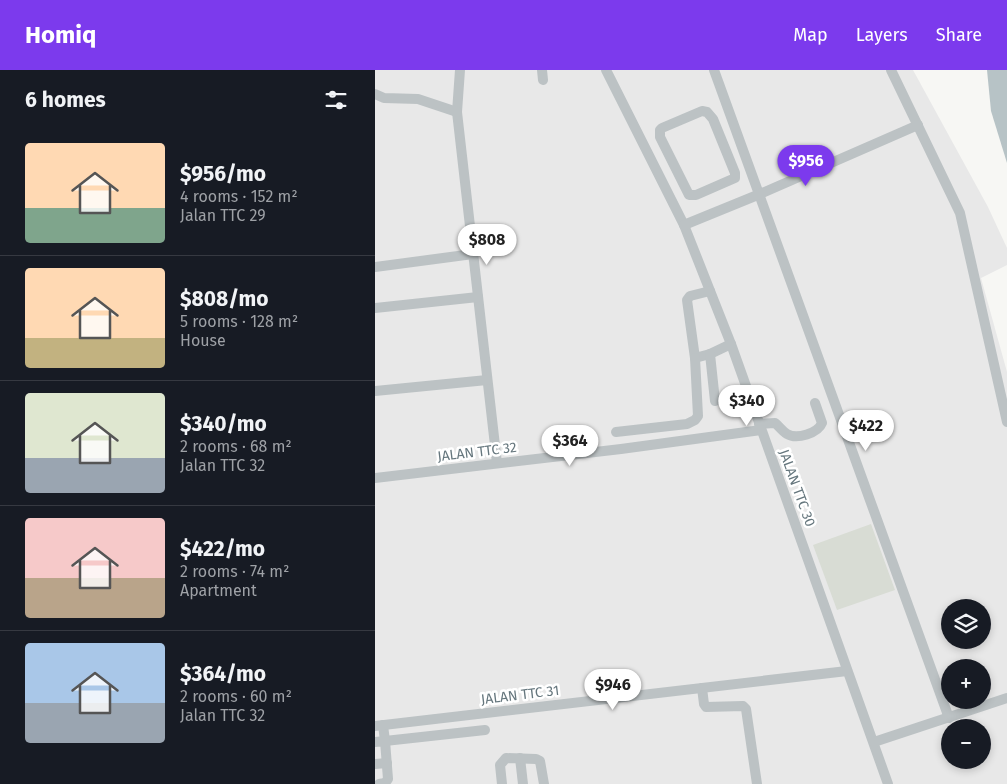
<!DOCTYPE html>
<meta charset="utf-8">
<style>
:root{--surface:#171b24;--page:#242831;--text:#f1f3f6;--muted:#9ea1a6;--line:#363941;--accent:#7c3aed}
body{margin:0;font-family:"Fira Sans",sans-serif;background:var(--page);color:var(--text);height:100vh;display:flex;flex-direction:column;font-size:19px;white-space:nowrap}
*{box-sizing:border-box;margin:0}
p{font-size:16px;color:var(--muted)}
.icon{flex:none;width:28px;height:28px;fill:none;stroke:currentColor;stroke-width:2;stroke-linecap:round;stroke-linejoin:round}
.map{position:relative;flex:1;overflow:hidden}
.details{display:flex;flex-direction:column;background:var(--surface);width:375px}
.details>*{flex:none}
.buttons{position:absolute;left:566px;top:529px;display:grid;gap:10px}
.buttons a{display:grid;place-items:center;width:50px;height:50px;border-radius:50%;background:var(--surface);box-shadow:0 2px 8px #0003;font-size:25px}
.price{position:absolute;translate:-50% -42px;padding:0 11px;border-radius:18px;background:#fff;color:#222;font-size:16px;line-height:32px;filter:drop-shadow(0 1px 2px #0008)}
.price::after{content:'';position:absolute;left:50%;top:30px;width:15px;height:11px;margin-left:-8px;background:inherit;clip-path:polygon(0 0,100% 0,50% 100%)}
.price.on{background:var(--accent);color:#fff}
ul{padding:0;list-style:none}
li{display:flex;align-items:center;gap:15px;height:125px;padding:0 25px}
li+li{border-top:1px solid var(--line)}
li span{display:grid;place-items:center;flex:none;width:140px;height:100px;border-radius:5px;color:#555}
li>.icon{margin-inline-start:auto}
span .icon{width:60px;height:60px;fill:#fffc;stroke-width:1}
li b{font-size:21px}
h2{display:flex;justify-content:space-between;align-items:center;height:60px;padding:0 25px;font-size:21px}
header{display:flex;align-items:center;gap:30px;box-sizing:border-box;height:70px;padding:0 25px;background:var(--accent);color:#fff}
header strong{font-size:24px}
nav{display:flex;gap:28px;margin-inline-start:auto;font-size:18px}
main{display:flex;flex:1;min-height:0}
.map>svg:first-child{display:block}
.built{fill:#e8e8e8;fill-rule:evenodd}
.green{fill:#d8dcd4}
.water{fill:#b7c3c6}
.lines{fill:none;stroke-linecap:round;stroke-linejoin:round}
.minor{stroke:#bcc2c4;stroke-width:10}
.labels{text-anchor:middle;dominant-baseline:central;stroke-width:5;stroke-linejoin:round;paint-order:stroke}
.street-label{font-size:14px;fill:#65767d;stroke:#fff}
</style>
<header>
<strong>Homiq</strong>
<nav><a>Map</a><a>Layers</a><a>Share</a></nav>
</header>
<main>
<section class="details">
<h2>6 homes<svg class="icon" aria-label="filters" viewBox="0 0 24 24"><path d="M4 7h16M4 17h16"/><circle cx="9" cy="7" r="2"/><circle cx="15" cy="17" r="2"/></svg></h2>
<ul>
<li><span style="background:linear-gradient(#ffd9b3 65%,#7fa58c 0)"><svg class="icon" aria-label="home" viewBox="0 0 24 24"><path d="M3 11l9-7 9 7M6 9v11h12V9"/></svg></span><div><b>$956/mo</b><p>4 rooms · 152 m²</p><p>Jalan TTC 29</p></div></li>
<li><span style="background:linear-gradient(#ffd9b3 70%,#c2b280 0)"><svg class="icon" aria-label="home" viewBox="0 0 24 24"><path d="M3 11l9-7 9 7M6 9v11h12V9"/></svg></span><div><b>$808/mo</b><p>5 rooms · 128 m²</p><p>House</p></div></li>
<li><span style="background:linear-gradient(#dfe7d0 65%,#9aa5b1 0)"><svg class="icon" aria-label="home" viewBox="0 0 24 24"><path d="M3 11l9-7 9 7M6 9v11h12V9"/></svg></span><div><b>$340/mo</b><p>2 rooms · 68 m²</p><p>Jalan TTC 32</p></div></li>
<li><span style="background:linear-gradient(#f6c9c9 60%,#b9a48a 0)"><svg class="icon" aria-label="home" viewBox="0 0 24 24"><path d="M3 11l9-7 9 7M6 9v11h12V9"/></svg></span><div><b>$422/mo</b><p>2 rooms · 74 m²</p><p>Apartment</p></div></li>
<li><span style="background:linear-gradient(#a9c7e8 60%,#9aa5b1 0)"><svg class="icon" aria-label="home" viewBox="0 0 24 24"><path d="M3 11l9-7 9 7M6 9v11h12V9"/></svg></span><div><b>$364/mo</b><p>2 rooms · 60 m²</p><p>Jalan TTC 32</p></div></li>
</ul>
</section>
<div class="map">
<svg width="632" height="714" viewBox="0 0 632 714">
<rect width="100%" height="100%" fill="#f7f7f4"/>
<path class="built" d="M0,0H538L613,137L632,178V195L606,208L632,302V714H0ZM575,538H608V570H575ZM575,598H608V630H575ZM575,658H608V690H575Z"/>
<path class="green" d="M496,454L520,520L462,540L438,475Z"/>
<path class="water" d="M612,0H632V93L616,41Z"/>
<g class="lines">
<g class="minor">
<path d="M85,0L82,42L122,393"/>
<path d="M167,0L168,10"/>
<path d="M231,0L309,155L356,274L513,714"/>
<path d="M339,0L574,648"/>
<path d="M516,0L585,143L632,352"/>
<path d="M0,24L9,28L43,29L82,42"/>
<path d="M327,41L332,42L338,49L360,103V108L321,125H314L285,67V60L287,58Z"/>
<path d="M309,155L385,124L543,55"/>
<path d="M0,197L98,184"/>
<path d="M335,221L315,226L312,230L320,288L335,284L356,274"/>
<path d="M0,238L103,227"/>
<path d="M335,284L340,331"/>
<path d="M0,321L112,310"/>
<path d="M384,354L400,353C404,356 407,361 412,364C422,370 443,363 447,353L440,333"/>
<path d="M241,362L312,354L320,350L323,346L320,288"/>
<path d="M0,408L246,379L386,360"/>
<path d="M327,618L329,634L331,637L368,636L371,639L382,714"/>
<path d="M8,655L10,671L110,660"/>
<path d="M0,656L472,601"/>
<path d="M0,672L10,671L13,709L10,713L4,714"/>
<path d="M499,672L632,628"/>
<path d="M145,688L148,714"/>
<path d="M0,694L12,693"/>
<path d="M127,714L125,695L131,688L161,689L165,691L169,714"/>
</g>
</g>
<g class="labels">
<g class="street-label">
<text transform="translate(102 382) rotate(-7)">JALAN TTC 32</text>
<text transform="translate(422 418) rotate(70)">JALAN TTC 30</text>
<text transform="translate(145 625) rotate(-7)">JALAN TTC 31</text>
</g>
</g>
</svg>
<div class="buttons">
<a><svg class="icon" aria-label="layers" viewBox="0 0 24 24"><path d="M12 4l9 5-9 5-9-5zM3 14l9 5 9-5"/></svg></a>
<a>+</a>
<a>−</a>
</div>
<b class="price on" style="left:431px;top:117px">$956</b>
<b class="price" style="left:112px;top:196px">$808</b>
<b class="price" style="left:372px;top:357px">$340</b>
<b class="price" style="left:491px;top:382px">$422</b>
<b class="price" style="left:195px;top:397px">$364</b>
<b class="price" style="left:238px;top:641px">$946</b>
</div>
</main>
